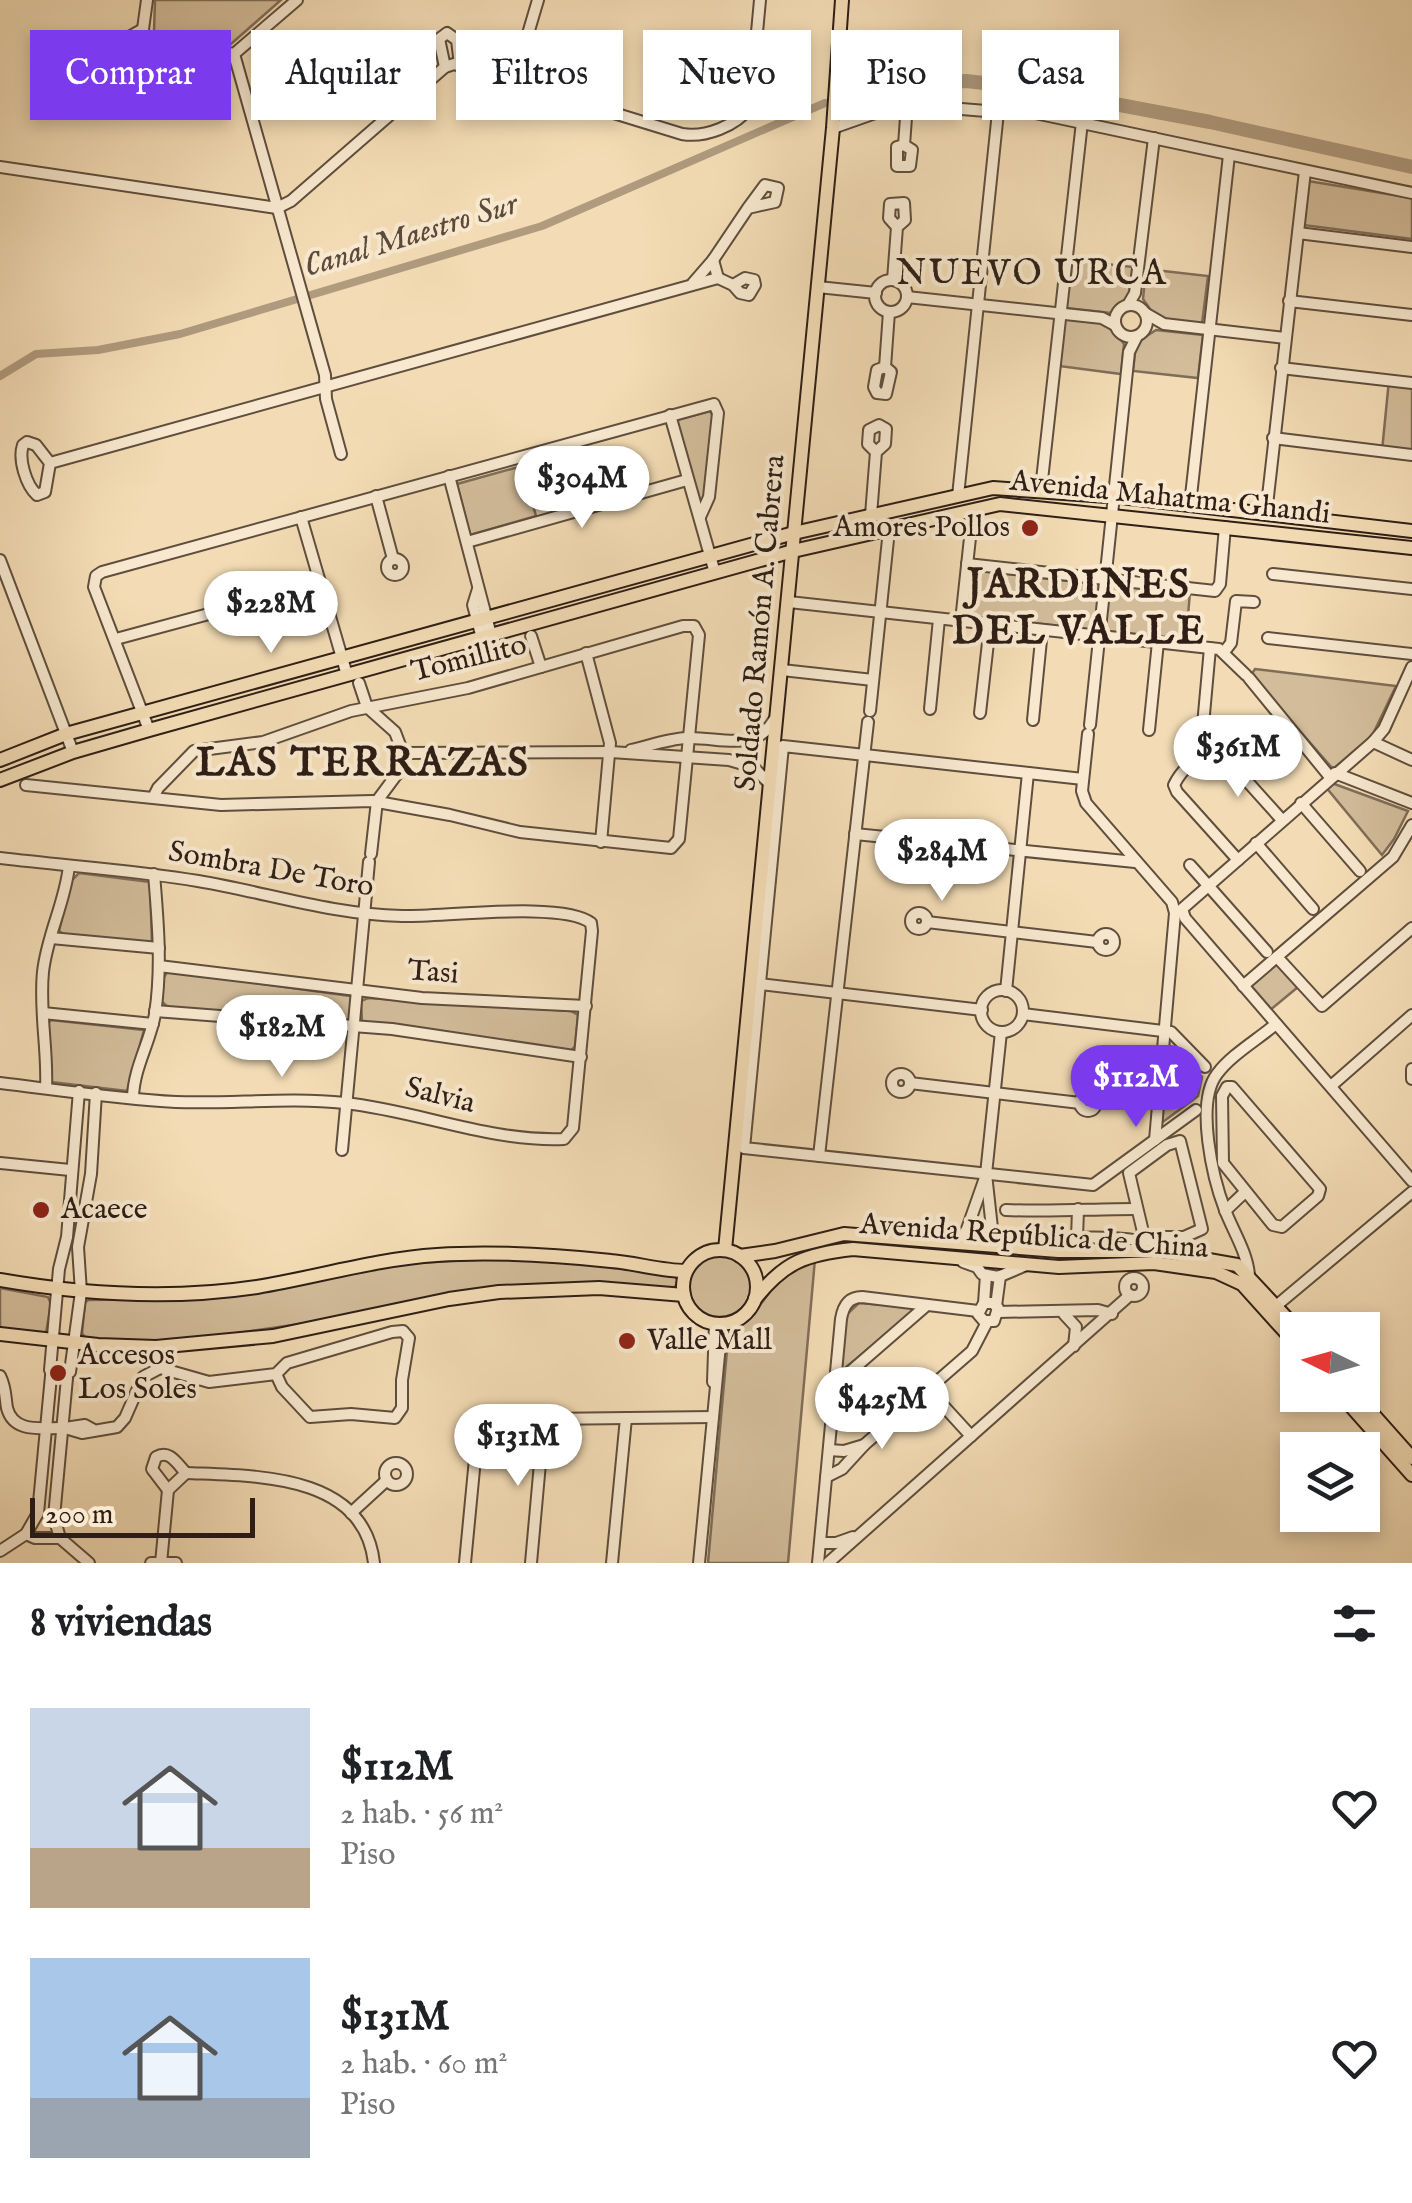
<!DOCTYPE html>
<html lang="es">
<meta charset="utf-8">
<style>
:root{--surface:#fff;--page:#f6f6f6;--text:#202124;--muted:#757577;--accent:#7c3aed}
body{margin:0;font-family:"IM FELL English",serif;background:var(--page);color:var(--text);height:100vh;display:flex;flex-direction:column;font-size:38px;white-space:nowrap}
*{box-sizing:border-box;margin:0}
p{font-size:32px;color:var(--muted)}
.icon{flex:none;width:55px;height:55px;fill:none;stroke:currentColor;stroke-width:2;stroke-linecap:round;stroke-linejoin:round}
.map{position:relative;height:1563px;overflow:hidden}
.panel{display:flex;flex-direction:column;background:var(--surface);flex:1}
.panel>*{flex:none}
.guide{position:absolute;left:30px;top:30px;width:1352px;height:90px;display:flex;gap:20px}
.needle{width:65px;rotate:275deg}
.fabs{position:absolute;left:1280px;top:1312px;display:grid;gap:20px}
.fabs a{display:grid;place-items:center;width:100px;height:100px;border-radius:0px;background:var(--surface);box-shadow:0 5px 15px #0003;font-size:50px}
.scale{position:absolute;left:30px;bottom:25px;width:225px;box-sizing:border-box;padding-left:10px;border:5px solid #2e1e15;border-top:0;font-size:28px;line-height:35px;white-space:nowrap;color:#2e1e15;-webkit-text-stroke:8px #f7e8cf;paint-order:stroke}
.price{position:absolute;translate:-50% -85px;padding:0 22px;border-radius:35px;background:#fff;color:#222;font-size:32px;line-height:65px;filter:drop-shadow(0 2px 5px #0008)}
.price::after{content:'';position:absolute;left:50%;top:60px;width:30px;height:22px;margin-left:-15px;background:inherit;clip-path:polygon(0 0,100% 0,50% 100%)}
.price.selected{background:var(--accent);color:#fff}
ul{padding:0;list-style:none}
li{display:flex;align-items:center;gap:30px;height:250px;padding:0 30px}
li span{display:grid;place-items:center;flex:none;width:280px;height:200px;border-radius:0px;color:#555}
li>.icon{margin-inline-start:auto}
span .icon{width:120px;height:120px;fill:#fffc;stroke-width:1}
li b{font-size:42px}
h2{display:flex;justify-content:space-between;align-items:center;height:120px;padding:0 30px;font-size:42px}
.pill{padding:0 35px;border-radius:0px;background:var(--surface);box-shadow:0 5px 15px #0003;font-size:35px;line-height:90px}
.pill.selected{background:var(--accent);color:#fff}
.map>svg:first-child{display:block}
.green{fill:#d2bc9a;stroke:#806d58;stroke-width:2.5}
.lines{fill:none;stroke-linecap:round;stroke-linejoin:round}
.canal{stroke:#b09b7f;stroke-width:8}
.river{stroke:#b09b7f;stroke-width:14}
.minor-casing{stroke:#5f4e3d;stroke-width:14}
.major-casing{stroke:#2e1e15;stroke-width:16}
.minor{stroke:#f7e8cf;stroke-width:10}
.major{stroke:#f3dcb5;stroke-width:12}
.poi-dot{fill:#8f2418;stroke:#f7e8cf;stroke-width:4}
.labels{text-anchor:middle;dominant-baseline:central;stroke-width:8;stroke-linejoin:round;paint-order:stroke}
.street-label{font-size:30px;fill:#2e1e15;stroke:#f7e8cf}
.poi-label{font-size:30px;fill:#2e1e15;stroke:#f7e8cf;text-anchor:start}
.water-label{font-size:32px;font-style:italic;fill:#5c4a3a;stroke:#f7e8cf}
.quarter-label{font-size:35px;letter-spacing:2.5px;fill:#2e1e15;stroke:#f7e8cf}
.district-label{font-size:40px;font-weight:bold;letter-spacing:2.5px;fill:#2e1e15;stroke:#f7e8cf}
</style>
<div class="map">
<svg width="1412" height="1563" viewBox="0 0 1412 1563">
<rect width="100%" height="100%" fill="#f3dcb5"/>
<filter id="stains"><feTurbulence type="fractalNoise" baseFrequency=".002" numOctaves="4"/><feColorMatrix values="0 0 0 0 .2 0 0 0 0 .09 0 0 0 0 .02 0 0 0 .5 -.17"/></filter>
<radialGradient id="worn" r=".72"><stop offset=".6" stop-color="#630" stop-opacity="0"/><stop offset="1" stop-color="#630" stop-opacity=".3"/></radialGradient>
<g class="green">
<path d="M155,0H281L231,44L154,32Z"/>
<path d="M1308,181L1412,198V239L1303,225Z"/>
<path d="M1071,260L1133,267L1129,296L1111,313L1066,308Z"/>
<path d="M1146,269L1208,276L1202,324L1157,319L1143,299Z"/>
<path d="M1065,318L1110,324L1124,344L1121,374L1059,366Z"/>
<path d="M1156,330L1203,335L1198,378L1133,371L1136,343Z"/>
<path d="M1389,380L1412,383V455L1382,451Z"/>
<path d="M710,411L714,418L705,499L698,500L677,420Z"/>
<path d="M522,466L536,516L470,535L457,484Z"/>
<path d="M972,570L1100,584L1095,630L967,616Z"/>
<path d="M1109,584L1190,592L1186,639L1104,631Z"/>
<path d="M1255,669L1396,686L1372,736L1333,769L1251,675Z"/>
<path d="M1329,782L1408,811L1394,839L1382,855L1325,786Z"/>
<path d="M79,873L150,882L152,944L65,935L59,931L71,881Z"/>
<path d="M1277,962L1298,987L1269,1011L1249,987Z"/>
<path d="M168,971L350,996L353,998L352,1019L347,1022L168,1007L161,1001L164,977Z"/>
<path d="M368,998L571,1011L578,1015L575,1046L571,1051L362,1022L361,1001Z"/>
<path d="M51,1020L144,1030L127,1091L51,1082L47,1024Z"/>
<path d="M1167,1043L1202,1077L1198,1096L1160,1124Z"/>
<circle cx="719" cy="1284" r="33"/>
<path d="M510,1258L609,1266L675,1276L679,1283L673,1288L581,1284L160,1344L86,1339L82,1333L85,1302L89,1300L160,1299L414,1263Z"/>
<path d="M815,1259L788,1563H708L729,1328C756,1323 765,1291 786,1274C794,1268 806,1264 815,1259Z"/>
<path d="M0,1288L48,1297L51,1304L46,1333L0,1330Z"/>
<path d="M859,1303L914,1307L916,1310L839,1373L845,1316Z"/>
</g>
<g class="lines">
<path class="canal" d="M0,376L36,354L98,350L180,334L542,226L825,103"/>
<path class="river" d="M840,97L915,83L966,81L1030,88L1210,122L1412,167"/>
<g class="minor-casing">
<g id="minor">
<path d="M147,0L143,29L145,39L234,54"/>
<path d="M297,0L234,54L325,375L326,399L341,454"/>
<path d="M143,29L120,42L116,54L124,59L152,42"/>
<path d="M445,67L439,39L447,33L457,40L460,65"/>
<path d="M514,81L538,0"/>
<path d="M833,128L901,104L998,112L1021,110L1412,193"/>
<path d="M904,145L912,150L910,166H897V147L904,145L907,104"/>
<path d="M0,167L277,208L291,201L445,67L454,64L682,134C705,138 736,126 750,107L760,0"/>
<path d="M1298,233L1412,247"/>
<path d="M713,260L718,278L733,285L740,293L749,295L755,285L754,280L745,278L733,285"/>
<path d="M893,280L897,227L905,220L904,203L890,204L889,218L897,227"/>
<circle cx="891" cy="296" r="16"/>
<path d="M693,283L713,260L748,208L775,202L778,188L765,185L748,208"/>
<path d="M818,287L876,293"/>
<path d="M907,297L1102,318L1115,325"/>
<path d="M1289,301L1412,315"/>
<path d="M1128,305L1135,293L1154,138"/>
<circle cx="1131" cy="321" r="16"/>
<path d="M1145,313L1164,324L1285,338"/>
<path d="M885,367L891,372L886,394L877,393L874,387L877,370L885,367L889,312"/>
<path d="M1281,368L1412,383"/>
<path d="M670,415L715,573"/>
<path d="M1273,438L1412,455"/>
<path d="M50,463L36,445L27,442L23,445C18,459 26,485 37,495L45,492L50,463L718,278"/>
<path d="M449,476L491,635"/>
<path d="M1041,489L1082,122"/>
<path d="M376,496L393,559"/>
<path d="M958,496L998,112"/>
<path d="M1190,505L1229,155"/>
<path d="M1266,514L1305,171"/>
<path d="M871,515L876,452L885,444L886,429L879,425L869,430L868,444L876,452"/>
<path d="M301,517L347,675"/>
<path d="M467,542L687,480"/>
<circle cx="395" cy="567" r="8"/>
<path d="M0,560L73,752"/>
<path d="M967,564L1215,591L1220,584L1225,527"/>
<path d="M1273,574L1412,589"/>
<path d="M478,589L473,605L482,638"/>
<path d="M789,602L1219,649L1246,675"/>
<path d="M961,621L973,510"/>
<path d="M531,636L541,667"/>
<path d="M1268,638L1412,654"/>
<path d="M116,639L320,584"/>
<path d="M1224,652L1231,643L1236,601L1254,602"/>
<path d="M586,653L610,743L601,842"/>
<path d="M1412,667L1384,729L1373,742L1182,909L1185,918L1412,1181"/>
<path d="M782,670L873,680"/>
<path d="M1249,678L1330,777"/>
<path d="M359,683L367,707L395,732L403,753L400,770L377,801L371,854"/>
<path d="M930,709L939,619"/>
<path d="M870,711L889,530"/>
<path d="M980,713L990,625"/>
<path d="M1033,720L1042,630"/>
<path d="M1090,725L1129,352L1137,336"/>
<path d="M149,730L94,587L96,576L102,572L714,404L718,413L709,497L700,517"/>
<path d="M1149,730L1158,642"/>
<path d="M1088,734L1082,791L1086,803L1172,902L1175,913L1155,1140"/>
<path d="M1202,736L1210,648"/>
<path d="M1373,742L1412,760"/>
<path d="M631,750C649,746 668,739 686,738C717,736 755,754 774,720"/>
<path d="M403,753L611,752L729,760L753,767L770,784"/>
<path d="M1335,773L1412,803"/>
<path d="M1083,779L783,746L744,1148L1093,1185L1196,1110"/>
<path d="M26,785L221,805L372,801L450,815L520,832L671,848L679,839L699,635L694,626H683L468,688L351,711L263,742L194,751L158,788L154,796"/>
<path d="M1301,803L1360,871"/>
<path d="M855,834L1135,862"/>
<path d="M1256,843L1313,909"/>
<path d="M0,858C66,866 133,870 198,881C269,893 329,914 402,916C441,917 564,901 591,923L592,931L573,1128L564,1139C489,1142 419,1111 345,1103C288,1097 233,1104 176,1102C118,1099 58,1090 0,1083"/>
<path d="M1238,860L1177,792L1174,785C1181,770 1203,749 1219,750L1282,820"/>
<path d="M1190,865L1267,952"/>
<circle cx="919" cy="921" r="8"/>
<path d="M927,922L1097,942"/>
<circle cx="1106" cy="942" r="8"/>
<path d="M51,938L159,948"/>
<path d="M1277,957L1322,1006L1412,928"/>
<path d="M159,966L422,998L586,1006"/>
<path d="M760,984L982,1010"/>
<path d="M1243,986L1393,857L1412,825"/>
<circle cx="1002" cy="1011" r="21"/>
<path d="M1006,991L1028,773"/>
<path d="M155,1011L392,1029L581,1057"/>
<path d="M43,1013L153,1024"/>
<path d="M1023,1014L1171,1032L1205,1067"/>
<path d="M1412,1069V1079"/>
<circle cx="901" cy="1083" r="9"/>
<path d="M910,1083L1080,1103"/>
<path d="M1331,1086L1412,1015"/>
<path d="M1227,1087H1232L1320,1189L1318,1196L1282,1227L1273,1225L1223,1163L1222,1096Z"/>
<path d="M46,1088C48,1050 39,1011 43,972C47,935 65,903 69,866"/>
<circle cx="1088" cy="1103" r="8"/>
<path d="M133,1097C134,1067 150,1043 155,1014C162,968 158,921 154,874"/>
<path d="M1180,1141L1202,1229L1184,1237H1149L1143,1232L1129,1173L1167,1145Z"/>
<path d="M342,1150L369,862"/>
<path d="M819,1156L868,722"/>
<path d="M0,1163L70,1170"/>
<path d="M1006,1210C1051,1212 1092,1209 1136,1209"/>
<path d="M1225,1211L1245,1192"/>
<path d="M1077,1239L1078,1209"/>
<path d="M959,1243L967,1229L986,1175"/>
<path d="M994,1246L986,1174L1001,1032"/>
<path d="M1048,1251C1052,1247 1056,1243 1061,1241C1075,1235 1136,1237 1149,1244"/>
<path d="M963,1262L977,1267L982,1274L998,1277L1024,1266"/>
<path d="M1249,1275C1247,1252 1233,1231 1225,1210C1213,1179 1195,1103 1217,1074C1231,1055 1257,1040 1276,1024"/>
<circle cx="1134" cy="1287" r="9"/>
<path d="M984,1303H993L998,1308L994,1321H984L978,1314L984,1303L986,1275"/>
<path d="M996,1306L1000,1276"/>
<path d="M1276,1306L1412,1192"/>
<path d="M998,1312L1098,1310L1112,1314"/>
<path d="M1064,1314L1076,1327L1074,1346"/>
<path d="M50,1370L59,1269L67,1237L79,1091"/>
<path d="M70,1372L81,1292L78,1247L91,1174L96,1093"/>
<path d="M0,1376C6,1388 5,1396 7,1408C14,1435 45,1427 65,1428"/>
<path d="M67,1378L54,1517L60,1538L89,1563"/>
<path d="M713,1382L715,1323"/>
<path d="M836,1384L927,1305"/>
<path d="M928,1389L971,1436"/>
<path d="M94,1430L85,1425L65,1428L82,1433L117,1427L125,1418L143,1377L160,1368L209,1382L276,1374L282,1387L310,1417L351,1414L395,1418L402,1408V1380L409,1338L403,1331L392,1332L287,1363L276,1374"/>
<path d="M864,1445L972,1351L987,1322"/>
<circle cx="396" cy="1474" r="11"/>
<path d="M186,1473C255,1476 364,1473 374,1563"/>
<path d="M826,1477L842,1469L864,1445L844,1451L829,1450"/>
<path d="M168,1490L152,1469L156,1457C170,1449 177,1464 186,1473"/>
<path d="M351,1513L387,1480"/>
<path d="M26,1534L35,1538H60"/>
<path d="M820,1543H836L853,1537"/>
<path d="M0,1551L26,1534L38,1513L51,1376"/>
<path d="M151,1563H176"/>
<path d="M161,1563L168,1490L186,1473"/>
<path d="M465,1563L477,1438L486,1424L544,1419L713,1417"/>
<path d="M531,1563L544,1419"/>
<path d="M612,1563L626,1418"/>
<path d="M699,1563L722,1324"/>
<path d="M818,1563L841,1319C843,1307 848,1297 862,1297L978,1311"/>
<path d="M828,1563L1130,1295"/>
</g>
</g>
<g class="major-casing">
<g id="major">
<path d="M0,760L66,734L794,533L993,488L1121,497L1412,531"/>
<path d="M0,780L73,752L149,730L793,551L1000,504L1412,548"/>
<path d="M725,1250L833,128L842,0"/>
<circle cx="720" cy="1287" r="37"/>
<path d="M740,1256L775,1251L844,1234L1058,1251H1158L1237,1265L1298,1330"/>
<path d="M0,1280C86,1295 171,1300 257,1287C317,1277 376,1259 437,1255C494,1251 554,1255 611,1261C636,1263 661,1271 686,1271"/>
<path d="M755,1299C784,1262 806,1254 853,1249L1059,1267L1154,1263L1216,1272L1242,1284L1298,1346"/>
<path d="M0,1334L98,1345L156,1347L273,1336L449,1299L499,1292L599,1288L684,1295"/>
<path d="M1341,1395L1412,1475"/>
<path d="M1356,1395L1412,1458"/>
</g>
</g>
<use href="#minor" class="minor"/>
<use href="#major" class="major"/>
</g>
<g class="poi-dot">
<circle cx="1030" cy="528" r="10"/>
<circle cx="41" cy="1210" r="10"/>
<circle cx="627" cy="1341" r="10"/>
<circle cx="58" cy="1373" r="10"/>
</g>
<g class="labels">
<g class="street-label">
<text transform="translate(1170 498) rotate(6)">Avenida Mahatma Ghandi</text>
<text transform="translate(761 623) rotate(-85)">Soldado Ramón A. Cabrera</text>
<text transform="translate(469 659) rotate(-14)">Tomillito</text>
<text transform="translate(271 870) rotate(10)">Sombra De Toro</text>
<text transform="translate(433 973) rotate(4)">Tasi</text>
<text transform="translate(440 1096) rotate(14)">Salvia</text>
<text transform="translate(1034 1237) rotate(4)">Avenida República de China</text>
</g>
<g class="poi-label">
<text x="1010" y="528" text-anchor="end">Amores Pollos</text>
<text x="61" y="1210">Acaece</text>
<text x="647" y="1341">Valle Mall</text>
<text x="78" y="1356">Accesos<tspan x="78" dy="34">Los Soles</tspan></text>
</g>
<g class="water-label">
<text transform="translate(411 236) rotate(-17)">Canal Maestro Sur</text>
</g>
<g class="quarter-label">
<text x="1032" y="274">NUEVO URCA</text>
</g>
<g class="district-label">
<text x="1079" y="586">JARDINES<tspan x="1079" dy="46">DEL VALLE</tspan></text>
<text x="363" y="764">LAS TERRAZAS</text>
</g>
</g>
<rect width="100%" height="100%" filter="url(#stains)"/>
<rect width="100%" height="100%" fill="url(#worn)"/>
</svg>
<div class="fabs">
<a><svg class="needle" viewBox="-14 -14 28 28"><path d="M0-13l5 13h-10z" fill="#e53935"/><path d="M0 13l5-13h-10z" fill="#757577"/></svg></a>
<a><svg class="icon" aria-label="layers" viewBox="0 0 24 24"><path d="M12 4l9 5-9 5-9-5zM3 14l9 5 9-5"/></svg></a>
</div>
<div class="scale">200 m</div>
<b class="price" style="left:582px;top:531px">$304M</b>
<b class="price" style="left:271px;top:656px">$228M</b>
<b class="price" style="left:1238px;top:800px">$361M</b>
<b class="price" style="left:942px;top:904px">$284M</b>
<b class="price" style="left:282px;top:1080px">$182M</b>
<b class="price selected" style="left:1136px;top:1130px">$112M</b>
<b class="price" style="left:882px;top:1452px">$425M</b>
<b class="price" style="left:518px;top:1489px">$131M</b>
<div class="guide">
<a class="pill selected">Comprar</a>
<a class="pill">Alquilar</a>
<a class="pill">Filtros</a>
<a class="pill">Nuevo</a>
<a class="pill">Piso</a>
<a class="pill">Casa</a>
</div>
</div>
<section class="panel">
<h2>8 viviendas<svg class="icon" aria-label="filters" viewBox="0 0 24 24"><path d="M4 7h16M4 17h16"/><circle cx="9" cy="7" r="2"/><circle cx="15" cy="17" r="2"/></svg></h2>
<ul>
<li><span style="background:linear-gradient(#c9d6e8 70%,#b9a48a 0)"><svg class="icon" aria-label="home" viewBox="0 0 24 24"><path d="M3 11l9-7 9 7M6 9v11h12V9"/></svg></span><div><b>$112M</b><p>2 hab. · 56 m²</p><p>Piso</p></div><svg class="icon" aria-label="heart" viewBox="0 0 24 24"><path d="M12 20l-8-8c-3-5 5-10 8-4 3-6 11-1 8 4z"/></svg></li>
<li><span style="background:linear-gradient(#a9c7e8 70%,#9aa5b1 0)"><svg class="icon" aria-label="home" viewBox="0 0 24 24"><path d="M3 11l9-7 9 7M6 9v11h12V9"/></svg></span><div><b>$131M</b><p>2 hab. · 60 m²</p><p>Piso</p></div><svg class="icon" aria-label="heart" viewBox="0 0 24 24"><path d="M12 20l-8-8c-3-5 5-10 8-4 3-6 11-1 8 4z"/></svg></li>
</ul>
</section>
